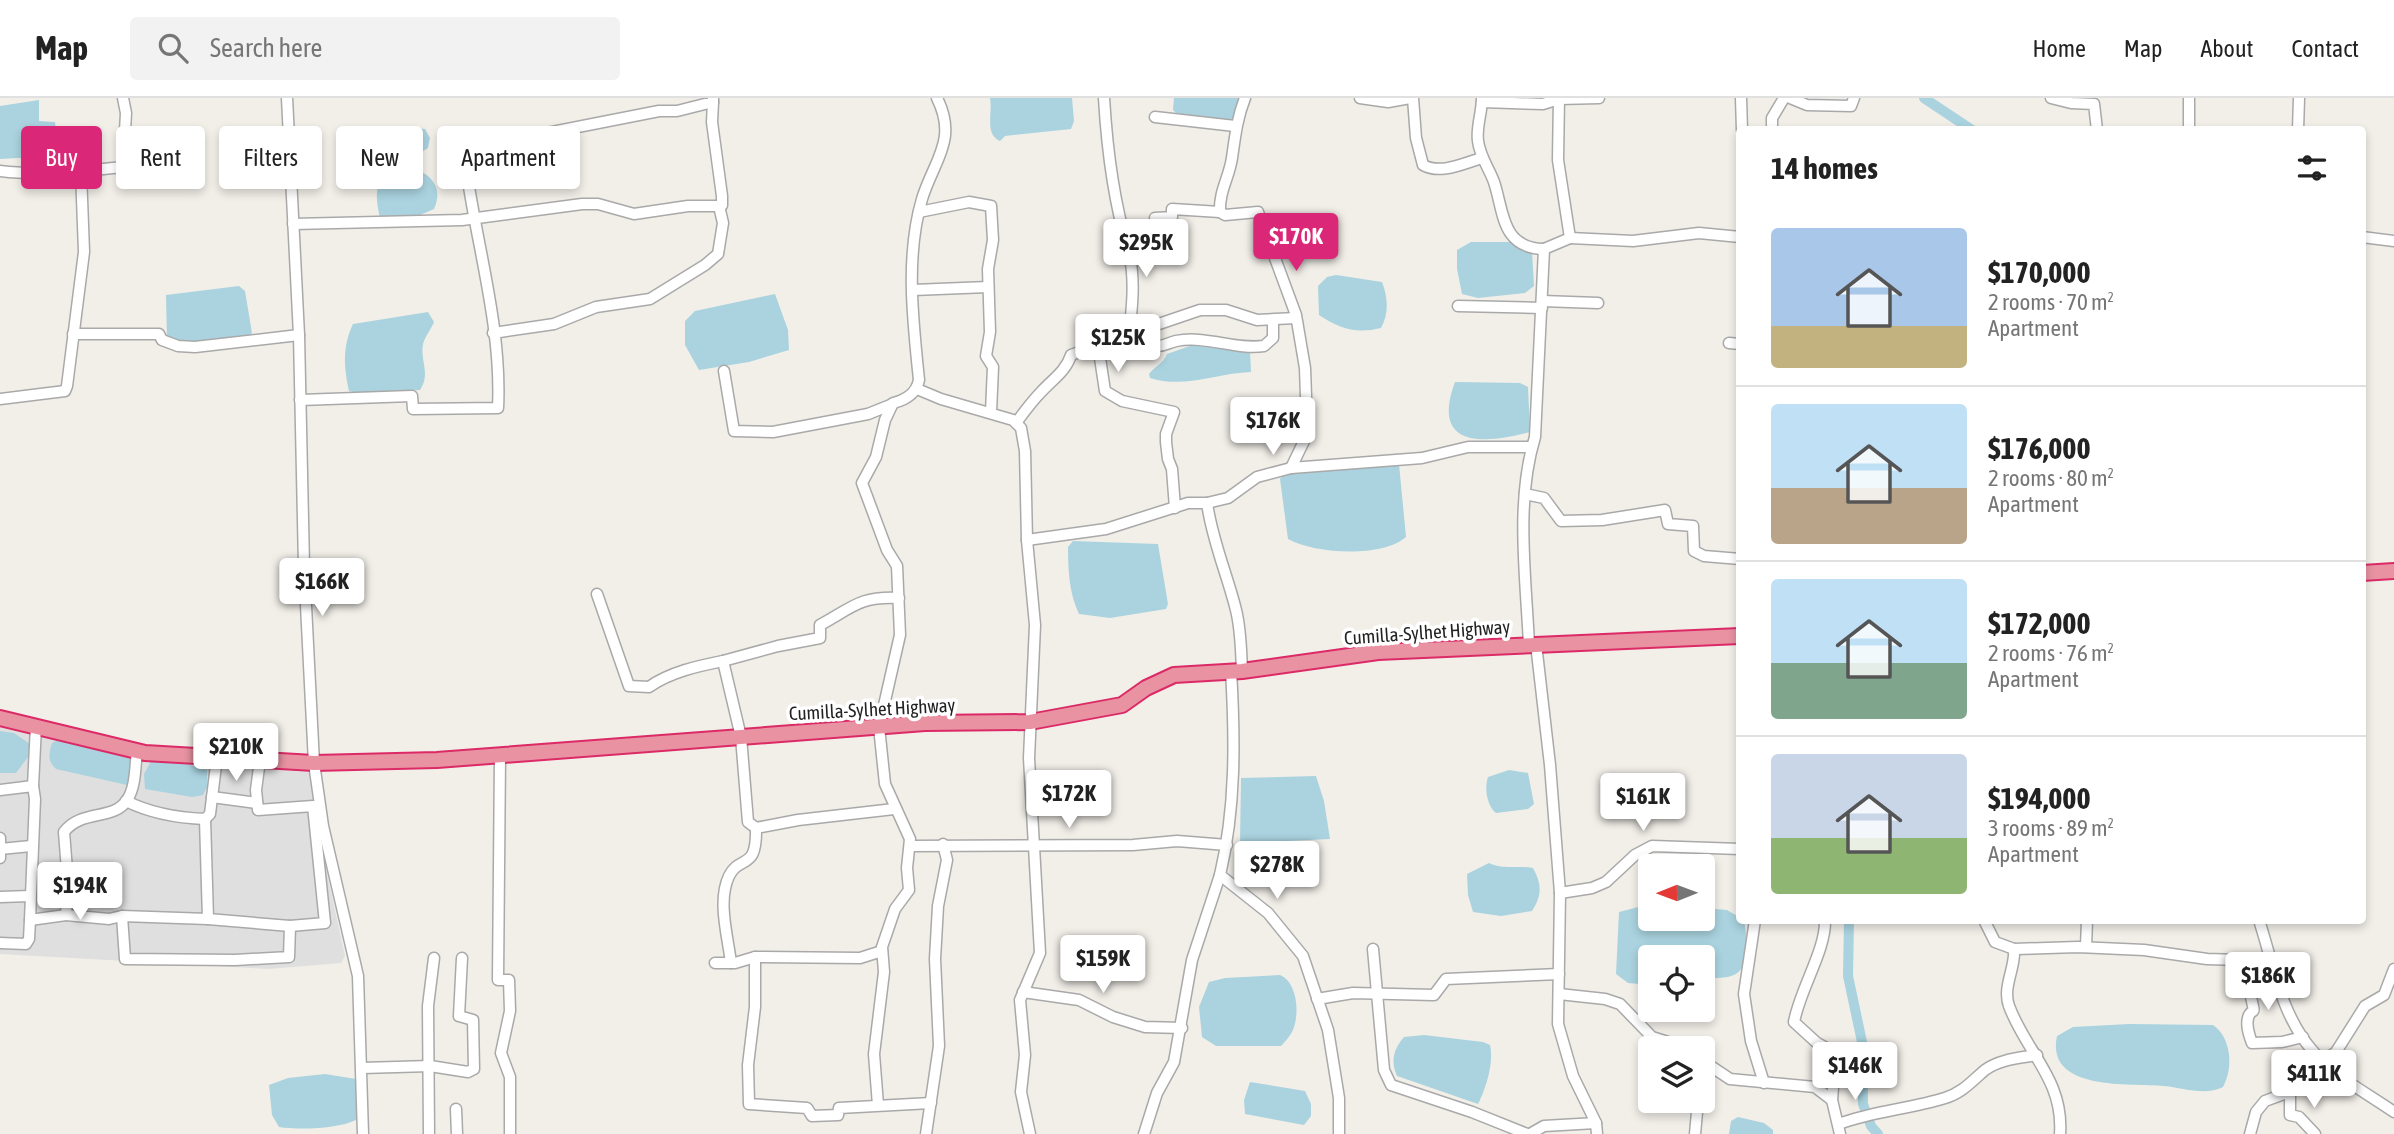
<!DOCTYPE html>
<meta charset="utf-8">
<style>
:root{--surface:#fff;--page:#f2f2f2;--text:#222;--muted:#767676;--line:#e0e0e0;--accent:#db2777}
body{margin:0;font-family:"Asap Condensed",sans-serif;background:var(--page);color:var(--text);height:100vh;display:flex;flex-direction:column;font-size:26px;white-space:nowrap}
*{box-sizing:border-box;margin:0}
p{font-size:23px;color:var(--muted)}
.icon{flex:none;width:38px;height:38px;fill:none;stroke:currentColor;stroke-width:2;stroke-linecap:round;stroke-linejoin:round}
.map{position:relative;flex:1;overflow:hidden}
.side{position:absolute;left:1736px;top:28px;width:630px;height:798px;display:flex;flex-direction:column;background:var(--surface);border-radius:7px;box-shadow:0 4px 10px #0003}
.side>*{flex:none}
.top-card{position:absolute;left:21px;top:28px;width:665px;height:63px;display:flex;gap:14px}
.needle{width:46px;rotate:269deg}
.fabs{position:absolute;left:1638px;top:756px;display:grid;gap:14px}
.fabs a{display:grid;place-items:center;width:77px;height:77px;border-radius:7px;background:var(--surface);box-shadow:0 4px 10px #0003;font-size:35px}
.price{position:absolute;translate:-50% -60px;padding:0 16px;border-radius:7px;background:#fff;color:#222;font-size:23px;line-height:46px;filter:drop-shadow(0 2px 4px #0008)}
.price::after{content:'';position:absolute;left:50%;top:42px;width:21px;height:16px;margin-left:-10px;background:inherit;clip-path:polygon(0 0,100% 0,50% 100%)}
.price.current{background:var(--accent);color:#fff}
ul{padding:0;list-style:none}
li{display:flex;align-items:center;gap:21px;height:175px;padding:0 35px}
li+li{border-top:2px solid var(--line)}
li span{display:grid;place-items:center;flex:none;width:196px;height:140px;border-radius:7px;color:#555}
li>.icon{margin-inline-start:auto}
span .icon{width:84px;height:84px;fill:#fffc;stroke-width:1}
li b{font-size:30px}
h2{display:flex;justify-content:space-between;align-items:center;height:84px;padding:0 35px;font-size:30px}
.pill{padding:0 24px;border-radius:7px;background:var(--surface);box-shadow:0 4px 10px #0003;font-size:24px;line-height:63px}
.pill.current{background:var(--accent);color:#fff}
header{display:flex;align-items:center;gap:42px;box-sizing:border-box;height:98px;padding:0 35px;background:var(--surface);border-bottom:2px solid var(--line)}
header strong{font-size:33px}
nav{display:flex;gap:38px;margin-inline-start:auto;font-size:24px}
.search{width:490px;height:63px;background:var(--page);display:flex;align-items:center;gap:18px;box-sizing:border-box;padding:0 24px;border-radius:7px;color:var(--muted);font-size:26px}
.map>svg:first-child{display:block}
.residential{fill:#e0dfdf}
.water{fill:#aad3df}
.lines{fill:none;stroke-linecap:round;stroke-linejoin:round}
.canal{stroke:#aad3df;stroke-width:10}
.minor-casing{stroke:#a9a9a9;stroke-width:13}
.highway-casing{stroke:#dc2a67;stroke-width:18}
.minor{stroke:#fff;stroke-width:10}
.highway{stroke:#e892a2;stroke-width:14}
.labels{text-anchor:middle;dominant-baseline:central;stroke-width:7;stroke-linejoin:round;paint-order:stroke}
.street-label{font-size:19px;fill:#222;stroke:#fff}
</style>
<header>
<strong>Map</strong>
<div class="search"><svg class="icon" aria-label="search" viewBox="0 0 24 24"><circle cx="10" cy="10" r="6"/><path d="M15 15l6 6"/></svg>Search here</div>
<nav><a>Home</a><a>Map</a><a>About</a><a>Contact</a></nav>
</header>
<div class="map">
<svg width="2394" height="1036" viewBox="0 0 2394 1036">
<rect width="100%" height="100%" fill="#f2efe9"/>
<path class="residential" d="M0,626L65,639L311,670L321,748L345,858L341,865L268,871L0,856Z"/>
<g class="water">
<path d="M990,0H1072L1074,23L1071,31L1005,38L1000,43C984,36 993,15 990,0Z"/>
<path d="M1174,0H1242L1232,25L1176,15L1173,12Z"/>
<path d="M39,2V23L55,24L58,50L55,58L0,61V8Z"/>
<path d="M399,28L425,31L430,40L428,50L415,58L371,59C364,35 378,31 399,28Z"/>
<path d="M403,68C427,72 445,86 434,111L420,117L380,120C374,94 374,75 403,68Z"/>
<path d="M1471,144H1509L1532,153L1534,188L1525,195L1478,200L1462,196L1457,171V152Z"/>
<path d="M1336,177L1382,184C1388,199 1389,216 1381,230C1356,236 1340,231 1319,217L1318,188L1327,179Z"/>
<path d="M239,188L245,193L252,235C235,251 189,244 167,242L166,197Z"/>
<path d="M775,196L788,232L789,252L749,264L699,272L685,247V223L695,213Z"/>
<path d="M428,214L434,224C431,231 425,239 423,246C420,263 431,276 420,292L360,296L349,293C344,269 342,249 353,226Z"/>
<path d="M1198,245L1250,253L1251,274C1217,275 1184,291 1150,280L1149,276C1155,268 1163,266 1167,256Z"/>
<path d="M1455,284L1520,285L1528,289L1530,334C1485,346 1430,351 1455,284Z"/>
<path d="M1399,366L1406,439C1382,460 1315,456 1288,441L1280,381L1286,374Z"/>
<path d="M1073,443L1158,446L1168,506L1166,511L1110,520L1079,516C1069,495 1068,472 1068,449Z"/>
<path d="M0,633L14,635L30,646L28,659L16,675H0Z"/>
<path d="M60,641L131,661L132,677L127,687L56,671C47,663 49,655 52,645Z"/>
<path d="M151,663L187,666L207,672V689L203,697L192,699L145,691L144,676Z"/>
<path d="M1509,672L1528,675L1534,706L1528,711L1496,715C1487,708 1484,690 1488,679Z"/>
<path d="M1316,678L1324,703L1330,741L1240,745L1241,680Z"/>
<path d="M1489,765C1503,772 1518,767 1533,770C1542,786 1542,798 1532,813L1501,818L1473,814L1468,797L1467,776Z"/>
<path d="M1650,806V821H1703V810L1727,812L1739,819L1740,822L1744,823C1747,838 1752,873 1731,878C1722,881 1712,879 1703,882V859H1650V887L1628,885L1616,876L1619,814Z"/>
<path d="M1280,877C1298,884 1300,919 1292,934C1289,939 1285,944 1281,948H1216L1202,939L1199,909L1209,884L1225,880Z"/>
<path d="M2129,926L2213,927C2231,939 2234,970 2223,989C2205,998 2183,990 2164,988C2131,985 2045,994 2057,938L2073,929Z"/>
<path d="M1424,937L1483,944L1490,947C1494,965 1486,990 1478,1006L1397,978C1390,963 1394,950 1404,939Z"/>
<path d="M325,976L356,981L358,984L356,1022C338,1031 299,1032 279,1029L272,1017L269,987L288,980Z"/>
<path d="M1250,984L1305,993L1311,1006V1018L1304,1027L1245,1016L1244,1002Z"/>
<path d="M1738,1019L1764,1025L1773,1032V1036H1729L1731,1023Z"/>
</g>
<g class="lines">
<g class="canal">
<path d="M1924,0L1972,32"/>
<path d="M1849,822L1848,878L1862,944L1863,1006L1871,1028L1878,1036"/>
</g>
<g class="minor-casing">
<g id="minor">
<path d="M287,0L299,237L304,468L314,665L323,728L358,878L363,1036"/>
<path d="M1104,0C1107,51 1113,101 1128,151"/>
<path d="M1245,0C1237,20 1235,39 1232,60C1229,80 1219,93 1220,114L1225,117L1258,114L1296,217L1305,270L1307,327L1304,343L1291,370"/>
<path d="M1360,0L1388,4L1410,0"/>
<path d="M1413,0L1416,40L1423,67C1441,77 1464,65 1482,60"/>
<path d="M1482,0C1482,15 1476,29 1478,43C1480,59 1489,70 1494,84C1504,114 1501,150 1544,151"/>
<path d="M1741,0L1742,32"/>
<path d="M1790,0L1807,7L1851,8L1854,0"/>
<path d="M2051,0L2071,5L2094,6L2097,32"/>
<path d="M1482,4L1543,6L1559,1L1599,0"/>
<path d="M1155,19L1235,28"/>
<path d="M1772,32V20L1784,0"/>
<path d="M2189,32V0"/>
<path d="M2298,32L2299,0"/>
<path d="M0,73C40,78 82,73 123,69L126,15L123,0"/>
<path d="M919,114L969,104L991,108L993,142L988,171L990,234L986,258L993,269L991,314"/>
<path d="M293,126L462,122L582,106H598L634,116L688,108H719L722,107V98L712,24L713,4"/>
<path d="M2362,139L2394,143"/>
<path d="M1570,140L1633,143L1699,135L1740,139"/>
<path d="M913,192L988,189"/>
<path d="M1542,203L1598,205"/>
<path d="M1458,208L1542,210"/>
<path d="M493,235L554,226L596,209L650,201L705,167L718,156L723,125L719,108"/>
<path d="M73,236H159L162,242L178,248L195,249L299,237"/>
<path d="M1151,242L1155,248C1164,249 1167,245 1176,243C1206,237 1234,252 1264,248L1273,240V222"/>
<path d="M1128,243L1151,242L1153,228L1200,212H1226L1257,222L1296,220"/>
<path d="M1729,245L1740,246"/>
<path d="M1098,247L1128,243C1132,214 1136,179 1128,151L1154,146L1155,120L1172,119V111L1220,114"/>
<path d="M724,273L734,333L773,334L868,316L893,306"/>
<path d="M917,291L941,301L1013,322L1021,330L1025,353L1027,442L1035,527L1029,660L1040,855L1020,902L1025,957L1021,994L1030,1036"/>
<path d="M0,301L65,293L67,288L84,154L81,74"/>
<path d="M300,302L412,298L413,311L498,310C502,232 478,152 467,76L469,59L535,50L538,48V38L542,36L659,13H677L713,4V0"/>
<path d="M1016,325C1024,314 1032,303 1042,293C1053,281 1066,273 1071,257L1098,247L1105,293L1122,303L1174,314L1166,336V344L1168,361L1172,371L1175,410"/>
<path d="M1525,396L1544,400L1561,423L1602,422L1665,412L1668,426L1693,428L1694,453L1704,458L1740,461"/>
<path d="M1207,405C1212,442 1227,476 1236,512C1241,532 1241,552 1242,573"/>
<path d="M1027,442L1106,431L1188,405H1207L1228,400L1257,379L1291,370L1422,360L1468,349H1531"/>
<path d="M597,496L629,588L649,589C670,574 698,568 723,563L741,639L748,724L756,730"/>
<path d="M1536,546L1550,667L1560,795L1558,926L1573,978L1596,1025L1597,1036"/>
<path d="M1529,547C1526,479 1515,404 1535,339L1544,151L1570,140L1558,62L1559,0"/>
<path d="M723,563L778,548L820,540V527C853,509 860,498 899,500"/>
<path d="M1231,572C1235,641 1236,709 1220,777L1268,815L1303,858L1328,932L1339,1000V1036"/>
<path d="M500,657L498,882H509L510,913L501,955L510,979V1036"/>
<path d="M260,662L256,692L258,712L313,708L325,825L290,828"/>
<path d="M33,688L36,628"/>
<path d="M0,692L33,688L35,701L30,822L66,817L68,785L64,734C81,711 114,723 127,702C136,689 135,668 137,653"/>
<path d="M212,699L257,705"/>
<path d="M126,703C150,715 180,720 205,721L210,716L217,659"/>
<path d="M0,740V760"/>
<path d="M910,748L1133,747L1177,743L1227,747"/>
<path d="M0,751L31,748"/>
<path d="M1560,795L1592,790L1606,784L1635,757L1652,748L1740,751"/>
<path d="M0,799L30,798"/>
<path d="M66,817L109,821L122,818L208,821L205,721"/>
<path d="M122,818L125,861L235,862L289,859L290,828L208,821"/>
<path d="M1755,822L1744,896L1751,943L1764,985"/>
<path d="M1825,822C1826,852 1800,891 1794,924L1817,945L1839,957L1834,976L1832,1002L1840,1036"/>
<path d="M1984,822L1995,844L2014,851C2016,869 2002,889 2009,908C2026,954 2064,982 2060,1036"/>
<path d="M2259,822C2273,865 2281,917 2312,952C2333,978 2367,995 2394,1014"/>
<path d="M0,845L26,846L29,841L30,822"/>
<path d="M2086,849L2087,822"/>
<path d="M1373,851L1384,972L1391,987L1472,1014L1527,1036"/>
<path d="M2014,851L2078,849L2144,852L2207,861L2272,863"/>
<path d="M755,859V909L748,967L749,1006L807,1010L812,1018L838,1017L839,1010L931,1005"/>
<path d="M2248,863C2248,879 2249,893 2253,908C2255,916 2252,911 2249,917C2245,926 2249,937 2252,945L2282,944L2303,939"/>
<path d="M715,865H735L755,859L860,860L882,853"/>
<path d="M731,865C728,839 717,803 729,778C740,756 757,774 756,730L798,722L894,711"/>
<path d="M1023,894L1079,902L1113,919L1145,929L1182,930"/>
<path d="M1559,896L1605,901L1620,906L1652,939L1687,950"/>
<path d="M1317,901L1353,895L1434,897L1446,881L1559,876"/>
<path d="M1703,963L1730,981L1815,989L1832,1002"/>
<path d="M2323,963L2336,954L2365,908L2384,897L2394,871"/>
<path d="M362,970L430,968L468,974L474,971L473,922L459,918L462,860"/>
<path d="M2290,994V1017L2299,1019L2315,1036"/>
<path d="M878,1007L874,956L884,874L882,849L895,811L909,792L907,770L910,741L885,686L879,629L900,537L897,468L887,452L862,385L876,359L885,322L893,305C906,302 916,296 919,282C913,223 905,159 922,101C934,62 958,42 937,0"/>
<path d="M456,1011L457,1036"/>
<path d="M1839,1026C1873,1013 1910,1011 1945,1000C1962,995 1972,983 1985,972C2000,961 2020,960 2037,957"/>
<path d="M429,1036L428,908L434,860"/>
<path d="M926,1036L939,948L935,861L938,808L947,762L943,746"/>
<path d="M1144,1036L1157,995L1174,964L1192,862L1220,777"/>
<path d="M1530,1036L1544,1028L1596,1025"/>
<path d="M1695,1036L1698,1003"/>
<path d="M2250,1036L2256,1014L2265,1003L2308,987L2331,970"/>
</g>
</g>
<g class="highway-casing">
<g id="highway">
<path d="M2362,475L2394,473"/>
<path d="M0,620L145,655L314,665L437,662L925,625L1030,624L1122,607L1146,590L1174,577L1242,573L1378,554L1740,538"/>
</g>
</g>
<use href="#minor" class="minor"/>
<use href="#highway" class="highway"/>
</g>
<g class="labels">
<g class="street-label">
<text transform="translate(1427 534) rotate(-4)">Cumilla-Sylhet Highway</text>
<text transform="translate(872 611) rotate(-3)">Cumilla-Sylhet Highway</text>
</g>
</g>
</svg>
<div class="fabs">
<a><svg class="needle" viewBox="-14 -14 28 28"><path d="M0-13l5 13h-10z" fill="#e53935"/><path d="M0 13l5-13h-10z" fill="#767676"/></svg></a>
<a><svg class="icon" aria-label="locate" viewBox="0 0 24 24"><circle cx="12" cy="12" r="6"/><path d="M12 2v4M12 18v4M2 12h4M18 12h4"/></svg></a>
<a><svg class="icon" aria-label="layers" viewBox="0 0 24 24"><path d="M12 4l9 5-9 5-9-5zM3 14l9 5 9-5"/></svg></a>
</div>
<b class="price current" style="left:1296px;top:175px">$170K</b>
<b class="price" style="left:1146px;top:181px">$295K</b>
<b class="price" style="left:1118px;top:276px">$125K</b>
<b class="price" style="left:1273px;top:359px">$176K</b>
<b class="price" style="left:322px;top:520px">$166K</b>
<b class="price" style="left:236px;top:685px">$210K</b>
<b class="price" style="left:1069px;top:732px">$172K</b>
<b class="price" style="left:1643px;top:735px">$161K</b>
<b class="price" style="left:1277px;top:803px">$278K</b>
<b class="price" style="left:80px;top:824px">$194K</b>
<b class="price" style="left:1103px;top:897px">$159K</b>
<b class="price" style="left:2268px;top:914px">$186K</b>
<b class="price" style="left:1855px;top:1004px">$146K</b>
<b class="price" style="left:2314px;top:1012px">$411K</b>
<div class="top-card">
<a class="pill current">Buy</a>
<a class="pill">Rent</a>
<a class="pill">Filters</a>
<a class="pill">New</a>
<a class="pill">Apartment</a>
</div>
<section class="side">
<h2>14 homes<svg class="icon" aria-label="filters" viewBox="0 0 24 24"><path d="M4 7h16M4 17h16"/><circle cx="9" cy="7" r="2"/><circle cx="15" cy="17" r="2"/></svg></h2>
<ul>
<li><span style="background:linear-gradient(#a9c7e8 70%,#c2b280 0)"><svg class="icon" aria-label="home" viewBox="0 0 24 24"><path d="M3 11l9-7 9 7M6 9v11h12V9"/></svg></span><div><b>$170,000</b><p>2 rooms · 70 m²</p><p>Apartment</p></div></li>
<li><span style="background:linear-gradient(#bfe0f5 60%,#b9a48a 0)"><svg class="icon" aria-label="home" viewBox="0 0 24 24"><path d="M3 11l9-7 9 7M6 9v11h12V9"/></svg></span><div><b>$176,000</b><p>2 rooms · 80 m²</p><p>Apartment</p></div></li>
<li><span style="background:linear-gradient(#bfe0f5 60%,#7fa58c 0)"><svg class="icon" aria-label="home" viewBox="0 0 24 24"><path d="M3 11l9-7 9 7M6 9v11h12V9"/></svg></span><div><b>$172,000</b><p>2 rooms · 76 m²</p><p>Apartment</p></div></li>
<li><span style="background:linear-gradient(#c9d6e8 60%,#8fb573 0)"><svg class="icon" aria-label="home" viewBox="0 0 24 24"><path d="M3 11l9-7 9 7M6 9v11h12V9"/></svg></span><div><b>$194,000</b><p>3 rooms · 89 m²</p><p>Apartment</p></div></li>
</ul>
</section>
</div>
